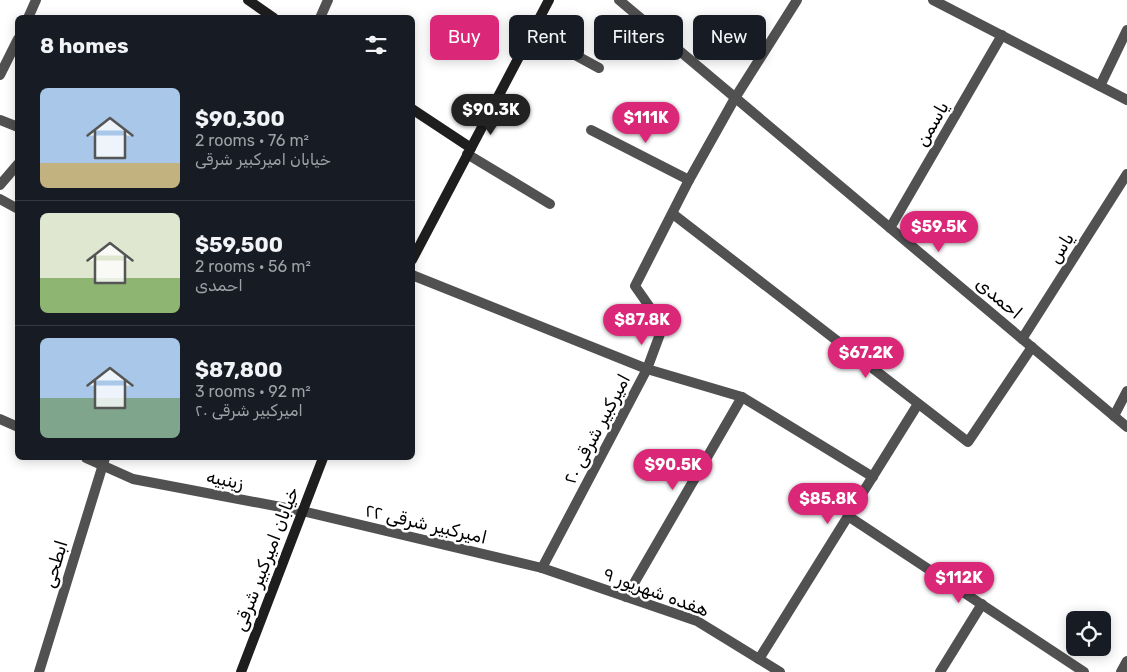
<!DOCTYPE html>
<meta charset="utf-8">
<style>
:root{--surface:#171b24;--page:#242831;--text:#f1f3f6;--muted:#9ea1a6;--line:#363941;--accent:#db2777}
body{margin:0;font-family:Rubik,Cairo,sans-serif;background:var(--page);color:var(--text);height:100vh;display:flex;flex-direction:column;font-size:19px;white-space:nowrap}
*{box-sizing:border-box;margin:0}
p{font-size:16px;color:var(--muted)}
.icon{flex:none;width:28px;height:28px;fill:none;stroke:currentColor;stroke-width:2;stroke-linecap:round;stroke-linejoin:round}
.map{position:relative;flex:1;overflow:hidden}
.side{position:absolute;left:15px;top:15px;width:400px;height:445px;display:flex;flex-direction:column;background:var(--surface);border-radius:8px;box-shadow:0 2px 12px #0003}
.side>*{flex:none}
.banner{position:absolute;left:430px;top:15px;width:475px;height:45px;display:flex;gap:10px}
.tools{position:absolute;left:1066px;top:611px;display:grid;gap:10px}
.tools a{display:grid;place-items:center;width:45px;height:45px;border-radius:8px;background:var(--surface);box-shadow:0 2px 12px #0003;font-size:25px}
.price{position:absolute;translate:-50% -42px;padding:0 11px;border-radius:18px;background:var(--accent);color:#fff;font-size:16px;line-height:32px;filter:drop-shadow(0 1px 2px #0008)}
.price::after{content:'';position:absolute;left:50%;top:30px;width:15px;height:11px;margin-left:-8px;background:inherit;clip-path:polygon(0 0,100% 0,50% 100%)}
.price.on{background:#222;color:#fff}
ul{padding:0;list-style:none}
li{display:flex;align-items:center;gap:15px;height:125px;padding:0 25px}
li+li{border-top:1px solid var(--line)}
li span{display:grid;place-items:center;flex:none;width:140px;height:100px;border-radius:8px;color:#555}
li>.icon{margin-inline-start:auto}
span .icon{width:60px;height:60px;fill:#fffc;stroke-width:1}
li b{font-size:21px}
h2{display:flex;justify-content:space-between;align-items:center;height:60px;padding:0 25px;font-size:21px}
.pill{padding:0 18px;border-radius:8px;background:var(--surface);box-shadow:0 2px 12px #0003;font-size:18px;line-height:45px}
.pill.on{background:var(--accent);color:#fff}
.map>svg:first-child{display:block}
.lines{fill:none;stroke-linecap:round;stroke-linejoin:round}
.minor{stroke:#515151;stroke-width:10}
.secondary{stroke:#1e1e1e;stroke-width:10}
.labels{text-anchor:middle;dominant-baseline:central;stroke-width:5;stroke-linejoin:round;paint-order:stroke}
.street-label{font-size:18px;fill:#000;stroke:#fff}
</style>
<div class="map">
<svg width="1127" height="672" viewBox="0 0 1127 672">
<rect width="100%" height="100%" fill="#fff"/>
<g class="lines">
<g class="minor">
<path d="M619,0L1127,427"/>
<path d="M797,0L735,98L689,180L635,286L663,326L647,369L742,397L873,477"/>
<path d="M933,0L1127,100"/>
<path d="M28,18L36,0"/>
<path d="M320,18L328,0"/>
<path d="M533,32L599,68"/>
<path d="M0,75L18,39"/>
<path d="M1100,86L1127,30"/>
<path d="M0,120L18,127"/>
<path d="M591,130L689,180"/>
<path d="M467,154L550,204"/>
<path d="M0,185L18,164"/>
<path d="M0,199L18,209"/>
<path d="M673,214L968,442L1032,347"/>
<path d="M890,228L1002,35"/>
<path d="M412,275L647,369L542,568"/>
<path d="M1022,339L1127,174"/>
<path d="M1114,416L1127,391"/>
<path d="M0,419L18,427"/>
<path d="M86,458L133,479L302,511L542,568L697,621L780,672"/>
<path d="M848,516L1084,672"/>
<path d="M626,597L742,397"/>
<path d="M759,659L918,404"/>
<path d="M39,672L105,458"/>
<path d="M940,672L982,604"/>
<path d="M1121,672L1127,661"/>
</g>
<g class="secondary">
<path d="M248,0L274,18"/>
<path d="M412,109L471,148"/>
<path d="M412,260L549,0"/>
<path d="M241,672L323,458"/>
</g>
</g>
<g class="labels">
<g class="street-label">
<text transform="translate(932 124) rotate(-60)">یاسمن</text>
<text transform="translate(1061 248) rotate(-58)">یاس</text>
<text transform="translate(999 298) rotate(40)">احمدی</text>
<text transform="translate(597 429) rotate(-62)">امیرکبیر شرقی ۲۰</text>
<text transform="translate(225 480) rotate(11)">زینبیه</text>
<text transform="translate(426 524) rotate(13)">امیرکبیر شرقی ۲۲</text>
<text transform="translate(266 559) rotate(-69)">خیابان امیرکبیر شرقی</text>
<text transform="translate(55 564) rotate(-73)">ابطحی</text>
<text transform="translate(656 592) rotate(20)">هفده شهریور ۹</text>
</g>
</g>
</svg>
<div class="tools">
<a><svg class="icon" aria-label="locate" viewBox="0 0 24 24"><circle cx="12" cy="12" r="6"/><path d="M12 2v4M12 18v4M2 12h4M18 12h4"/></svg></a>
</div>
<b class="price on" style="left:491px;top:136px">$90.3K</b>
<b class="price" style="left:646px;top:144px">$111K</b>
<b class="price" style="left:939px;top:253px">$59.5K</b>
<b class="price" style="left:642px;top:346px">$87.8K</b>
<b class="price" style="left:866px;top:379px">$67.2K</b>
<b class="price" style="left:673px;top:491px">$90.5K</b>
<b class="price" style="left:828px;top:525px">$85.8K</b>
<b class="price" style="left:959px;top:604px">$112K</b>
<div class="banner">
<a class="pill on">Buy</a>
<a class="pill">Rent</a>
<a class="pill">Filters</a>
<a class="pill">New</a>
</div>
<section class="side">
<h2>8 homes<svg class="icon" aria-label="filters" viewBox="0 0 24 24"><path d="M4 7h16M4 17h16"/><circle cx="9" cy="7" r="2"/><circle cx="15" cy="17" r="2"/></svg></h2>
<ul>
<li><span style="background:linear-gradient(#a9c7e8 75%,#c2b280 0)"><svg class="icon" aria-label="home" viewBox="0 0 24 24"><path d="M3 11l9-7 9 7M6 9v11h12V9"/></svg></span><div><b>$90,300</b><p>2 rooms · 76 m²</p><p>خیابان امیرکبیر شرقی</p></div></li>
<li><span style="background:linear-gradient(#dfe7d0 65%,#8fb573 0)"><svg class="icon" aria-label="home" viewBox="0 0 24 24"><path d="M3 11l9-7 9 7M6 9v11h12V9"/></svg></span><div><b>$59,500</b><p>2 rooms · 56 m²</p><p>احمدی</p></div></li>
<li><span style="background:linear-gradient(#a9c7e8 60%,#7fa58c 0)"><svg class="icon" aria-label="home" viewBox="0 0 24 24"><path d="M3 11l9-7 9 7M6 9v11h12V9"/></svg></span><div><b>$87,800</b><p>3 rooms · 92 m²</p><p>امیرکبیر شرقی ۲۰</p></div></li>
</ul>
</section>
</div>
